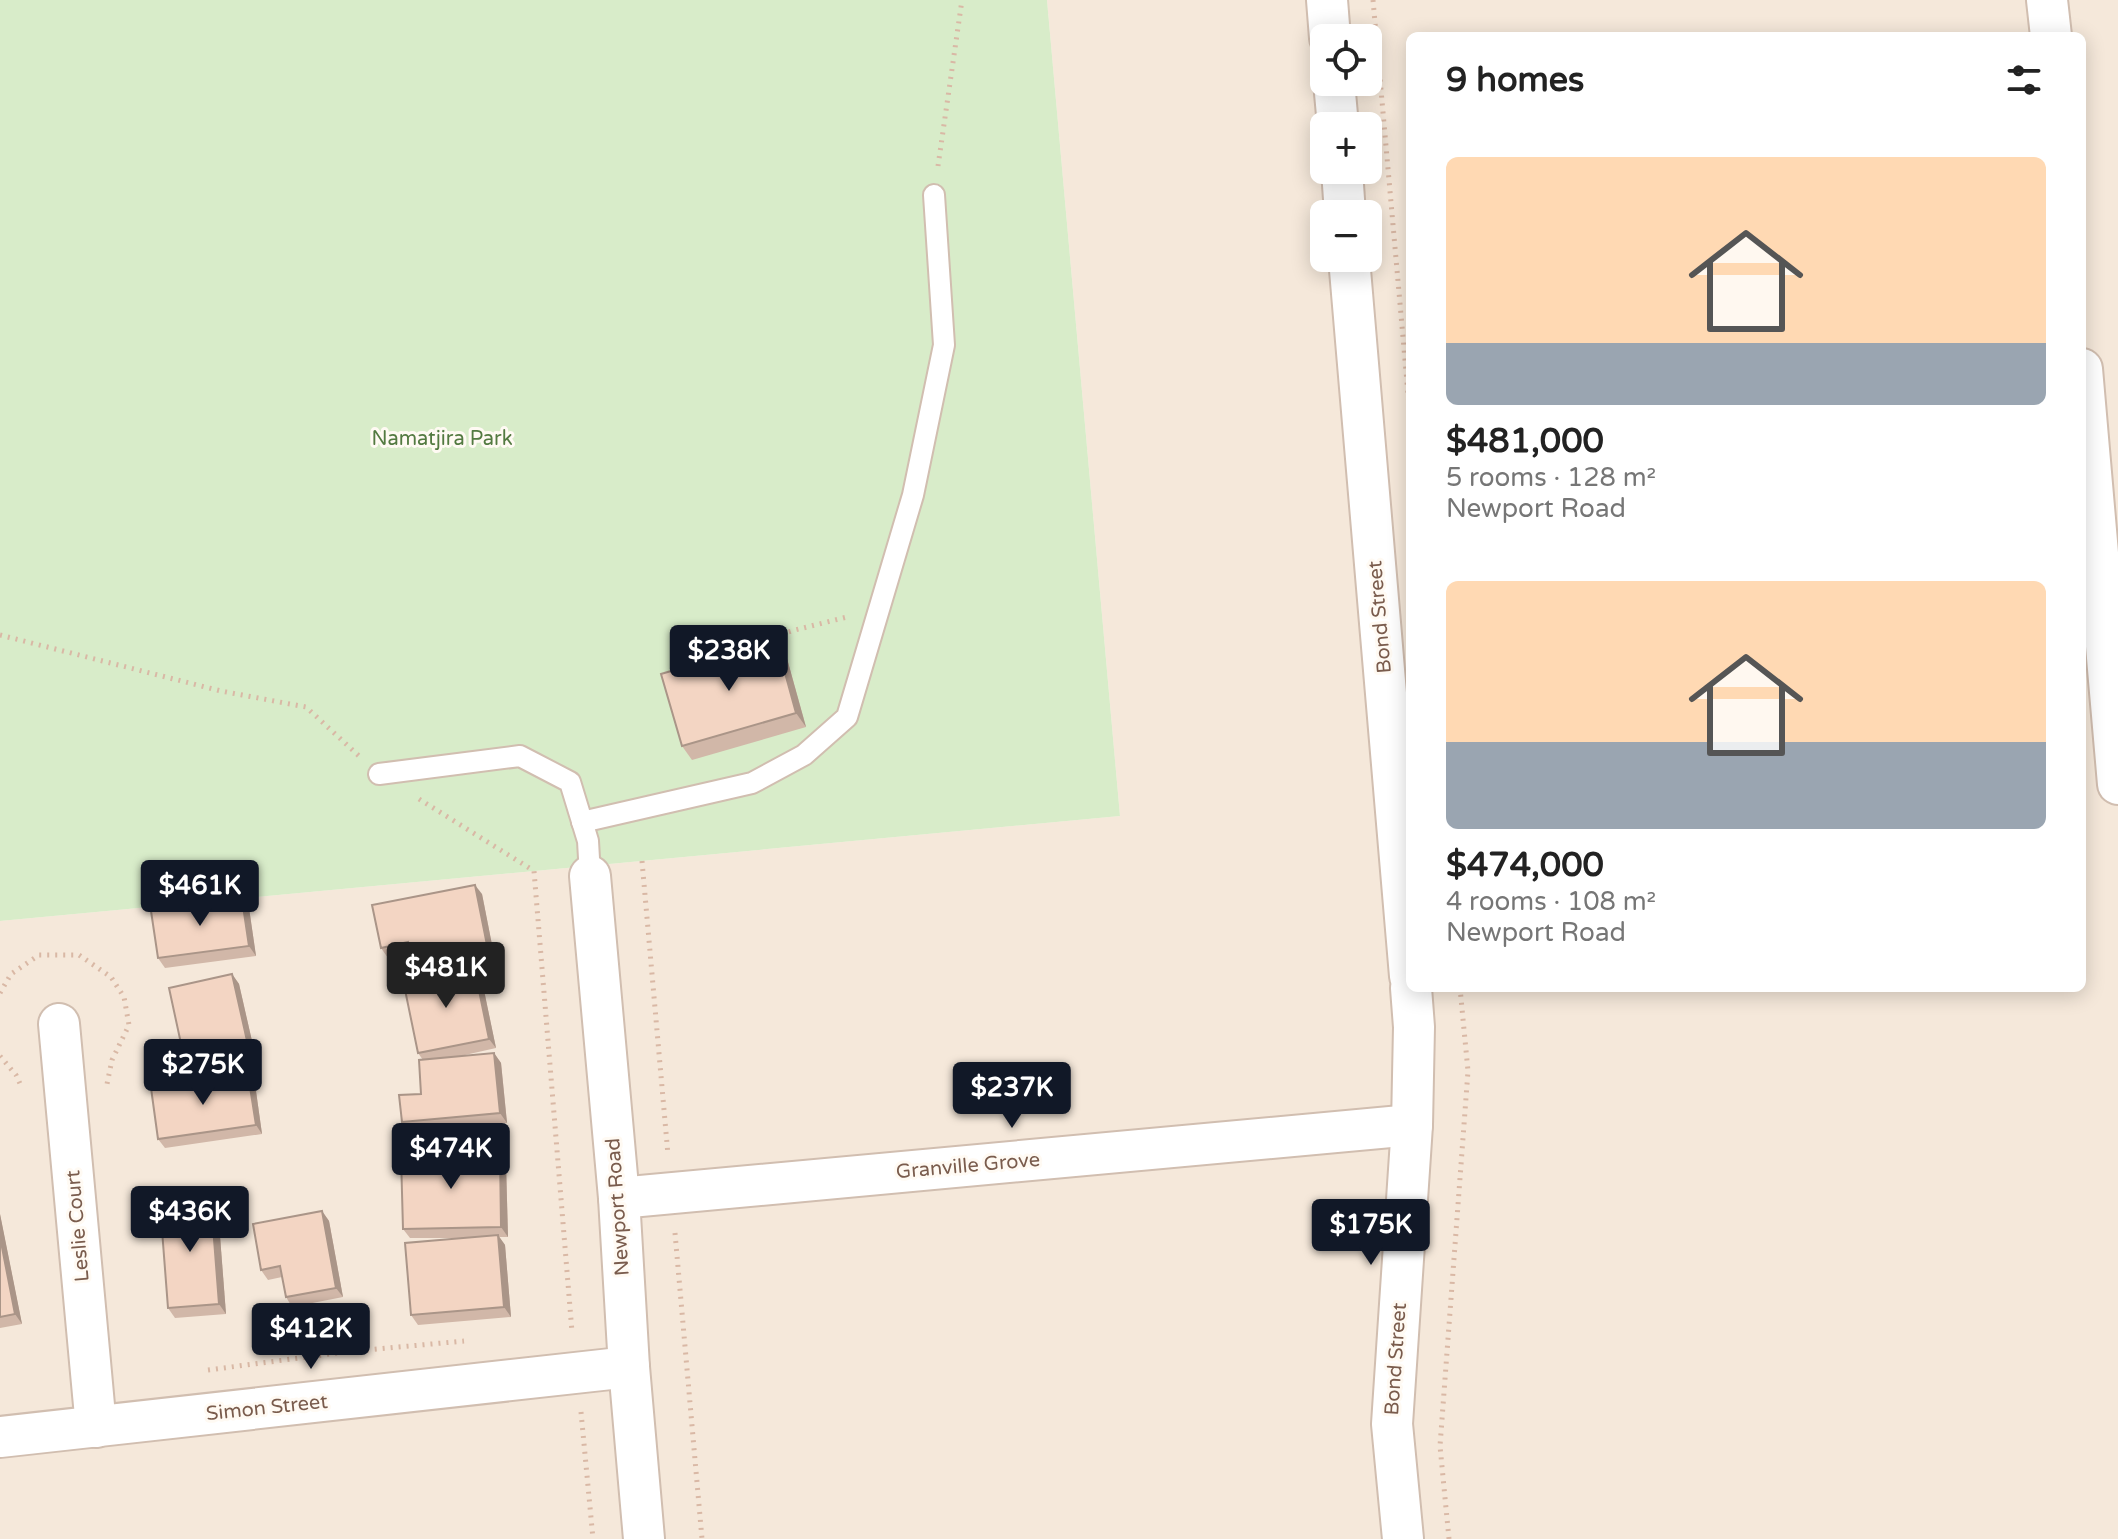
<!DOCTYPE html>
<meta charset="utf-8">
<style>
:root{--surface:#fff;--page:#f6f6f6;--text:#222;--muted:#767676;--accent:#111827}
body{margin:0;font-family:"Varela Round",sans-serif;background:var(--page);color:var(--text);height:100vh;display:flex;flex-direction:column;font-size:30px;white-space:nowrap}
*{box-sizing:border-box;margin:0}
p{font-size:26px;color:var(--muted)}
.icon{flex:none;width:44px;height:44px;fill:none;stroke:currentColor;stroke-width:2;stroke-linecap:round;stroke-linejoin:round}
.map{position:relative;flex:1;overflow:hidden}
.details{position:absolute;left:1406px;top:32px;width:680px;height:960px;display:flex;flex-direction:column;background:var(--surface);border-radius:12px;box-shadow:0 4px 20px #0003}
.details>*{flex:none}
.tools{position:absolute;left:1310px;top:24px;display:grid;gap:16px}
.tools a{display:grid;place-items:center;width:72px;height:72px;border-radius:12px;background:var(--surface);box-shadow:0 4px 20px #0003;font-size:40px}
.price{position:absolute;translate:-50% -68px;padding:0 18px;border-radius:8px;background:var(--accent);color:#fff;font-size:26px;line-height:52px;filter:drop-shadow(0 2px 4px #0008)}
.price::after{content:'';position:absolute;left:50%;top:48px;width:24px;height:18px;margin-left:-12px;background:inherit;clip-path:polygon(0 0,100% 0,50% 100%)}
.price.selected{background:#222;color:#fff}
ul{padding:0;list-style:none}
li{display:grid;align-content:center;gap:16px;height:424px;padding:0 40px}
li span{display:grid;place-items:center;height:248px;border-radius:12px;color:#555}
li>.icon{margin-inline-start:auto}
span .icon{width:144px;height:144px;fill:#fffc;stroke-width:1}
li b{font-size:34px}
h2{display:flex;justify-content:space-between;align-items:center;height:96px;padding:0 40px;font-size:34px}
.map>svg:first-child{display:block}
.residential{fill:#f5e8da;fill-rule:evenodd}
.green{fill:#d8ecc9}
.lines{fill:none;stroke-linecap:round;stroke-linejoin:round}
.lane-casing{stroke:#d1beb0;stroke-width:24}
.street-casing{stroke:#d1beb0;stroke-width:44}
.path{stroke:#d9b8a5;stroke-width:5;stroke-dasharray:2 6;stroke-linecap:butt}
.lane{stroke:#fff;stroke-width:20}
.street{stroke:#fff;stroke-width:40}
.wall{fill:#d1b7a8}
.shaded-wall{fill:#aa9588}
.building{fill:#f3d5c3;stroke:#aa9588;stroke-width:2}
.labels{text-anchor:middle;dominant-baseline:central;stroke-width:6;stroke-linejoin:round;paint-order:stroke}
.park-label{font-size:20px;fill:#537a41;stroke:#fffaf3}
.street-label{font-size:20px;fill:#7a5c4d;stroke:#fffaf3}
</style>
<div class="map">
<svg width="2118" height="1539" viewBox="0 0 2118 1539">
<rect width="100%" height="100%" fill="#fdf6ec"/>
<path class="residential" d="M1047,0H2118V1539H0V921L1120,816ZM1410,36H2082V988H1410ZM1324,38H1368V82H1324ZM1324,126H1368V170H1324ZM1324,214H1368V258H1324Z"/>
<path class="green" d="M0,0H1047L1120,816L0,921Z"/>
<g class="lines">
<g class="lane-casing">
<g id="lane">
<path d="M379,774L520,756L570,782L588,841L590,876"/>
<path d="M582,822L752,783L804,755L847,717L913,495L944,345L934,195"/>
</g>
</g>
<g class="street-casing">
<g id="street">
<path d="M1327,0L1330,38"/>
<path d="M2047,0L2051,36"/>
<path d="M1334,82L1338,126"/>
<path d="M1342,170L1345,214"/>
<path d="M1349,258L1410,976"/>
<path d="M2082,369L2118,784"/>
<path d="M590,876L619,1198L629,1367L644,1539"/>
<path d="M59,1024L96,1427"/>
<path d="M619,1198L1412,1125"/>
<path d="M0,1437L629,1367"/>
<path d="M1403,1539L1392,1424L1412,1125L1414,1027L1411,988"/>
</g>
</g>
<g class="path">
<path d="M1373,0L1410,416"/>
<path d="M938,166L962,0"/>
<path d="M0,635L221,691L306,707L359,756"/>
<path d="M674,667L795,630L847,617"/>
<path d="M419,799L534,871L572,1332"/>
<path d="M642,861L668,1155"/>
<path d="M0,993L11,974L39,955H79L111,977L124,997L129,1025L112,1060L107,1084"/>
<path d="M0,1056L16,1075L22,1088"/>
<path d="M675,1233L702,1539"/>
<path d="M208,1370L345,1352L464,1341"/>
<path d="M581,1412L593,1539"/>
<path d="M1449,1539L1440,1446L1468,1071L1460,988"/>
</g>
<use href="#lane" class="lane"/>
<use href="#street" class="street"/>
</g>
<g class="wall">
<path d="M786,655L806,727L692,760L682,746Z"/>
<path d="M482,894L494,955L419,970L412,960L411,953L388,958L381,948Z"/>
<path d="M242,899L249,908L256,956L165,968L158,958Z"/>
<path d="M232,974L239,984L257,1063L212,1080L255,1084L262,1134L165,1148L158,1139L193,1082L188,1076Z"/>
<path d="M481,976L496,1048L456,1057L494,1053L501,1063L507,1123L409,1132L402,1122L421,1094L423,1060L418,1053Z"/>
<path d="M500,1154L506,1164L508,1237H499L505,1245L511,1317L418,1325L411,1315L467,1238H410L403,1229Z"/>
<path d="M218,1210L226,1314L175,1318L168,1308Z"/>
<path d="M322,1211L329,1221L343,1297L292,1307L286,1297L282,1277L268,1280L261,1270Z"/>
<path d="M0,1214L22,1324L0,1328Z"/>
</g>
<g class="shaded-wall">
<path d="M776,640L786,655L806,727L796,713Z"/>
<path d="M475,885L482,894L494,955L487,945Z"/>
<path d="M242,899L249,908L256,956L249,946Z"/>
<path d="M474,966L481,976L496,1048L489,1039Z"/>
<path d="M232,974L239,984L257,1063L250,1054Z"/>
<path d="M494,1053L501,1063L507,1123L500,1113Z"/>
<path d="M248,1074L255,1084L262,1134L256,1125Z"/>
<path d="M500,1154L506,1164L508,1237L501,1227Z"/>
<path d="M211,1200L218,1210L226,1314L219,1304Z"/>
<path d="M322,1211L329,1221L343,1297L336,1288Z"/>
<path d="M0,1214L22,1324L15,1314L0,1237Z"/>
<path d="M498,1235L505,1245L511,1317L504,1307Z"/>
</g>
<g class="building">
<path d="M776,640L796,713L682,746L661,674Z"/>
<path d="M475,885L487,945L412,960L408,942L381,948L372,905Z"/>
<path d="M242,899L249,946L158,958L151,911Z"/>
<path d="M474,966L489,1039L418,1053L403,980Z"/>
<path d="M232,974L250,1054L188,1076L169,988Z"/>
<path d="M494,1053L500,1113L402,1122L399,1095L421,1094L419,1060Z"/>
<path d="M248,1074L256,1125L158,1139L151,1088Z"/>
<path d="M500,1154L501,1227L403,1229L401,1156Z"/>
<path d="M211,1200L219,1304L168,1308L160,1204Z"/>
<path d="M322,1211L336,1288L286,1297L280,1266L261,1270L253,1224Z"/>
<path d="M498,1235L504,1307L411,1315L405,1243Z"/>
<path d="M0,1237L15,1314L0,1317Z"/>
</g>
<g class="labels">
<g class="park-label">
<text x="442" y="439">Namatjira Park</text>
</g>
<g class="street-label">
<text transform="translate(1380 617) rotate(-95)">Bond Street</text>
<text transform="translate(968 1166) rotate(-5)">Granville Grove</text>
<text transform="translate(618 1207) rotate(-94)">Newport Road</text>
<text transform="translate(78 1226) rotate(-95)">Leslie Court</text>
<text transform="translate(1396 1359) rotate(-86)">Bond Street</text>
<text transform="translate(267 1408) rotate(-6)">Simon Street</text>
</g>
</g>
</svg>
<div class="tools">
<a><svg class="icon" aria-label="locate" viewBox="0 0 24 24"><circle cx="12" cy="12" r="6"/><path d="M12 2v4M12 18v4M2 12h4M18 12h4"/></svg></a>
<a>+</a>
<a>−</a>
</div>
<b class="price" style="left:729px;top:693px">$238K</b>
<b class="price" style="left:200px;top:928px">$461K</b>
<b class="price selected" style="left:446px;top:1010px">$481K</b>
<b class="price" style="left:203px;top:1107px">$275K</b>
<b class="price" style="left:1012px;top:1130px">$237K</b>
<b class="price" style="left:451px;top:1191px">$474K</b>
<b class="price" style="left:190px;top:1254px">$436K</b>
<b class="price" style="left:1371px;top:1267px">$175K</b>
<b class="price" style="left:311px;top:1371px">$412K</b>
<section class="details">
<h2>9 homes<svg class="icon" aria-label="filters" viewBox="0 0 24 24"><path d="M4 7h16M4 17h16"/><circle cx="9" cy="7" r="2"/><circle cx="15" cy="17" r="2"/></svg></h2>
<ul>
<li><span style="background:linear-gradient(#ffd9b3 75%,#9aa5b1 0)"><svg class="icon" aria-label="home" viewBox="0 0 24 24"><path d="M3 11l9-7 9 7M6 9v11h12V9"/></svg></span><div><b>$481,000</b><p>5 rooms · 128 m²</p><p>Newport Road</p></div></li>
<li><span style="background:linear-gradient(#ffd9b3 65%,#9aa5b1 0)"><svg class="icon" aria-label="home" viewBox="0 0 24 24"><path d="M3 11l9-7 9 7M6 9v11h12V9"/></svg></span><div><b>$474,000</b><p>4 rooms · 108 m²</p><p>Newport Road</p></div></li>
</ul>
</section>
</div>
